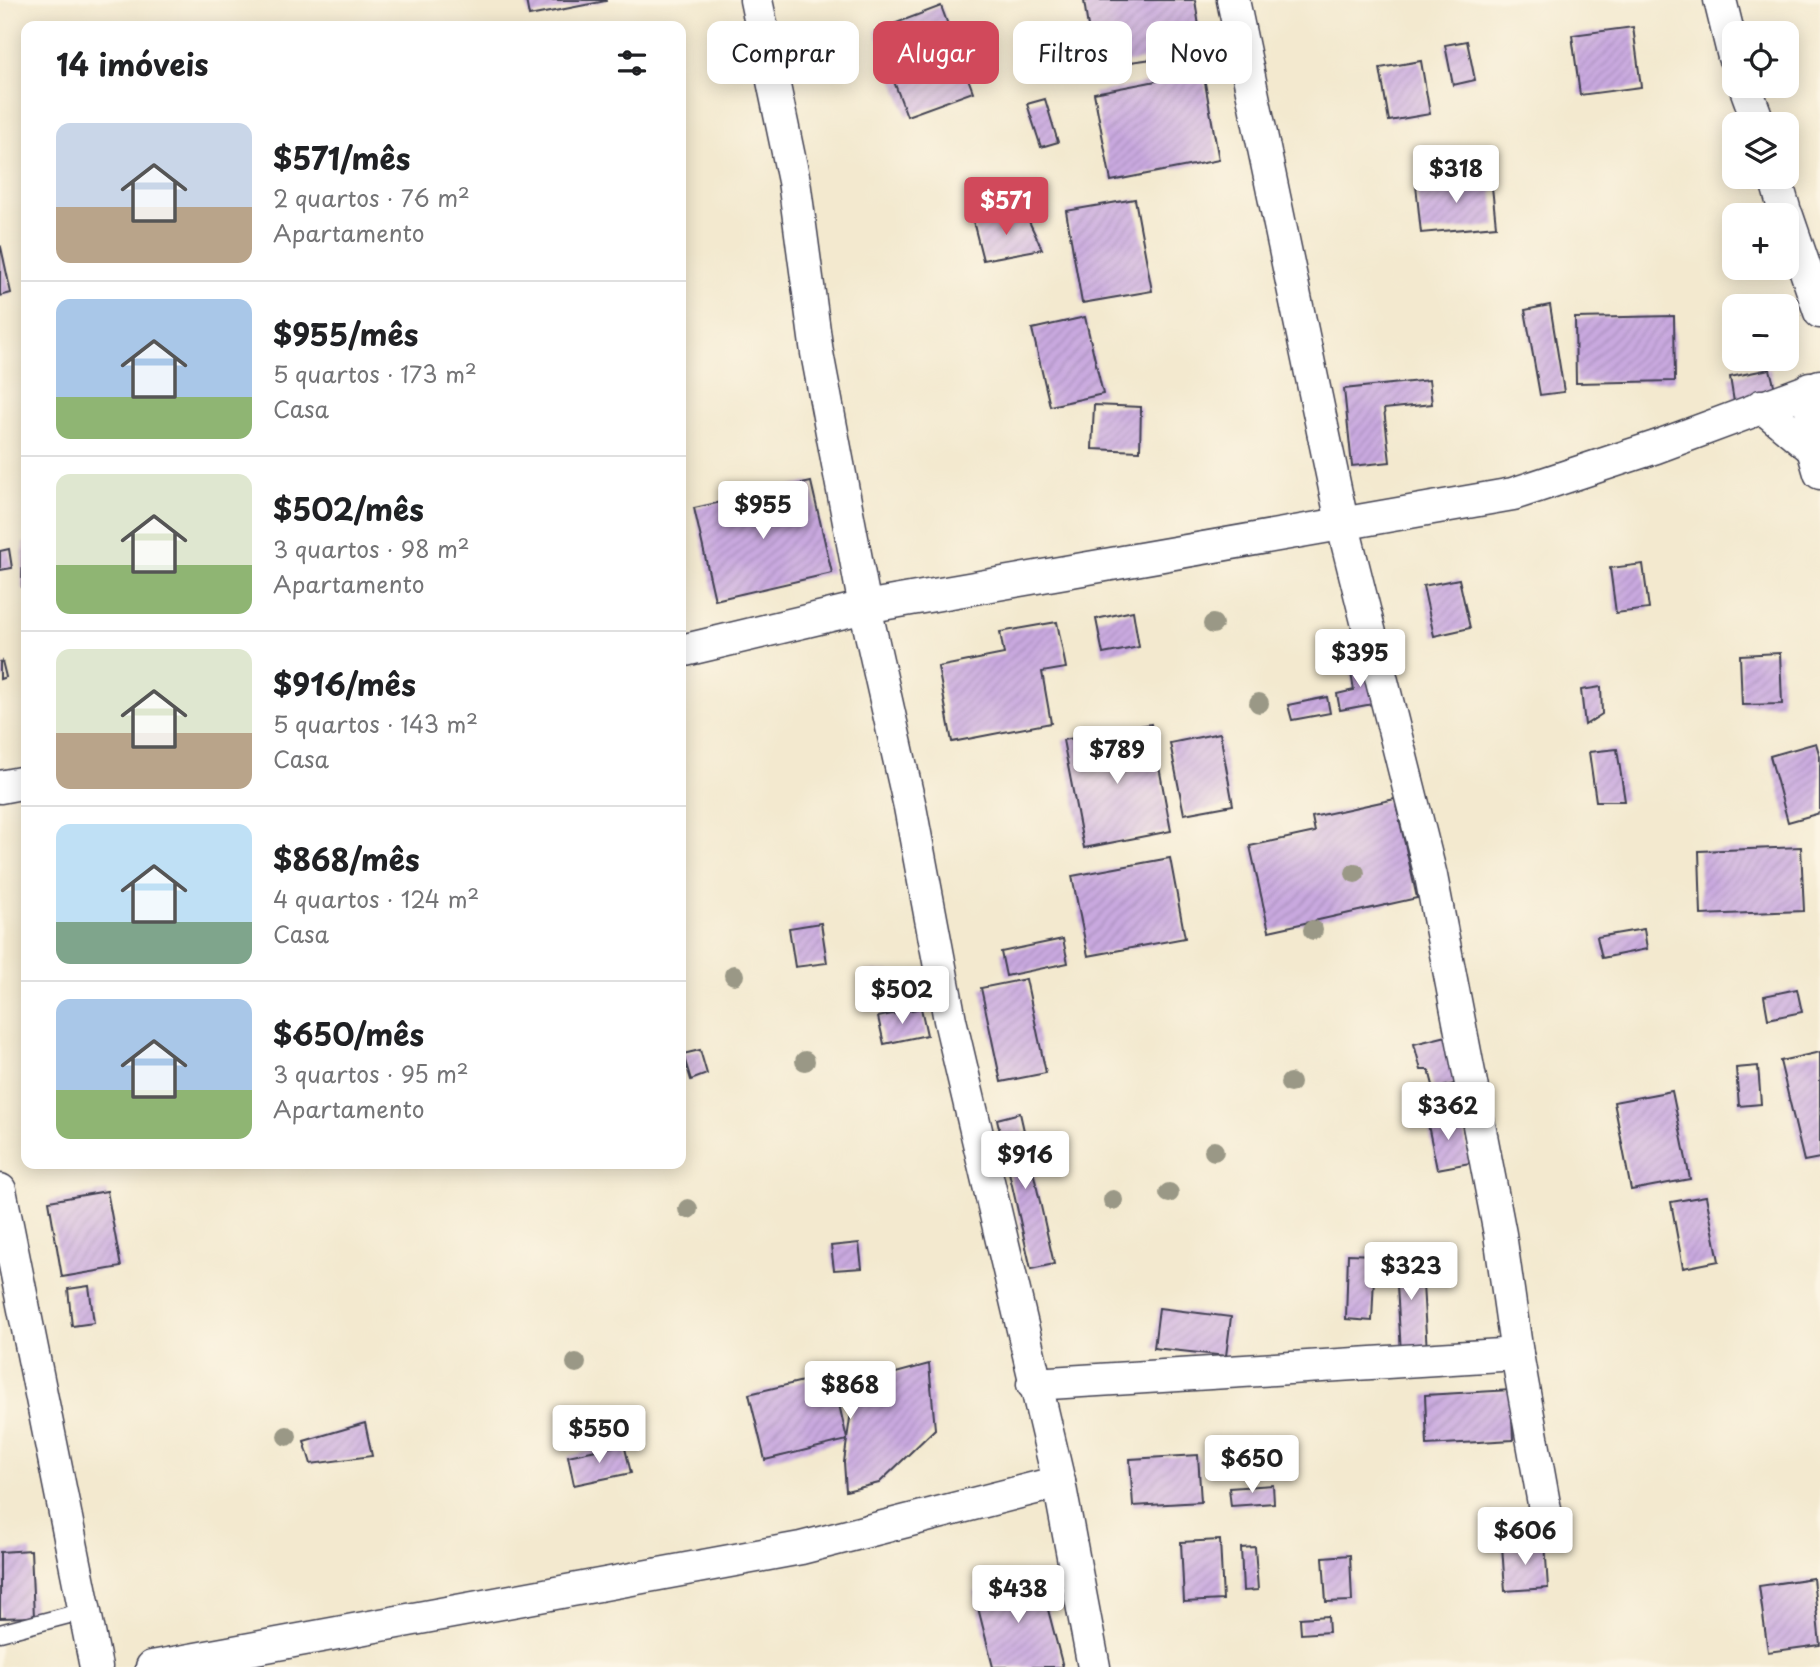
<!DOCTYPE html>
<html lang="pt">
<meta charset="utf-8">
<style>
:root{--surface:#fff;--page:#f2f2f2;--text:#202124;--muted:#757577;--line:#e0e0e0;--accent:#d1495b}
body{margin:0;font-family:"Playpen Sans",sans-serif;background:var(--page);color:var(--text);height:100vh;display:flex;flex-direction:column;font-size:26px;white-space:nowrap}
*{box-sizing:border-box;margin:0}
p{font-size:23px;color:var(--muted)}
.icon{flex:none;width:38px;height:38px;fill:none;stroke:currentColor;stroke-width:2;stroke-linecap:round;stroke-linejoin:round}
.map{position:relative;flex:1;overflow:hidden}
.side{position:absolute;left:21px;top:21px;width:665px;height:1148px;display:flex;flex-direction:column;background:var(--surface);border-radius:14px;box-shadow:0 4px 18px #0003}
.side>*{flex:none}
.guide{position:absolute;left:707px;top:21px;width:665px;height:63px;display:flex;gap:14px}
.buttons{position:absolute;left:1722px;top:21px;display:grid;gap:14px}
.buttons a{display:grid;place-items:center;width:77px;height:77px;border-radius:14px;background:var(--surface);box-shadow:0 4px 18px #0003;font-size:35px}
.price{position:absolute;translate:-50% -60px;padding:0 16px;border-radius:7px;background:#fff;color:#222;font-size:23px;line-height:46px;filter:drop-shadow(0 2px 4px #0008)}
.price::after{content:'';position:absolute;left:50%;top:42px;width:21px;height:16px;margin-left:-10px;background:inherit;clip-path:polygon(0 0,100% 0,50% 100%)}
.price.current{background:var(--accent);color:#fff}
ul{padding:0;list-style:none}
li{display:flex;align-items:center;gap:21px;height:175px;padding:0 35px}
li+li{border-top:2px solid var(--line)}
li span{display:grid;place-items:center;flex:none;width:196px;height:140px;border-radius:14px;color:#555}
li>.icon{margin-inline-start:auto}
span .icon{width:84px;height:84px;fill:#fffc;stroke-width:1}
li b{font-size:30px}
h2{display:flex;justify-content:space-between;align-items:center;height:84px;padding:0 35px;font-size:30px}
.chip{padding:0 24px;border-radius:14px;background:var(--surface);box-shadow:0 4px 18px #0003;font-size:24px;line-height:63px}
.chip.current{background:var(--accent);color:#fff}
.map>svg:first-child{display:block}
.building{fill:url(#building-hatch)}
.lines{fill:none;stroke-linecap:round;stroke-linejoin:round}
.service-casing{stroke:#414051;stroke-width:19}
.minor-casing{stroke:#414051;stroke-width:35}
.service{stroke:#fff;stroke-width:16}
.minor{stroke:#fff;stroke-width:32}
.tree{fill:#9a9886}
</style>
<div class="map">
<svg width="1820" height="1667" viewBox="0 0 1820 1667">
<defs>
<pattern id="building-hatch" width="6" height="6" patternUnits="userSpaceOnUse" patternTransform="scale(1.75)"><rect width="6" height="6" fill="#c9a9df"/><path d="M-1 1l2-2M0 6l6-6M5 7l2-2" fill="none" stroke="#ac91c0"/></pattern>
</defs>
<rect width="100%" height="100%" fill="#fcf5e5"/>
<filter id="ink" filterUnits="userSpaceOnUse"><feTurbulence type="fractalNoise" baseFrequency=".0143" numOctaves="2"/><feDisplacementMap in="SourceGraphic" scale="14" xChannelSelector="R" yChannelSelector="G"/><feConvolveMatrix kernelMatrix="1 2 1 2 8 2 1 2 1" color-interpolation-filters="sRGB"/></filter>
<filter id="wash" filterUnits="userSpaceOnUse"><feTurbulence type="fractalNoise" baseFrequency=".00686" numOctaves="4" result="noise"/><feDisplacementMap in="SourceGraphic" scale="28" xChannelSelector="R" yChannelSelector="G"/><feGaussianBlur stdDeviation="1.57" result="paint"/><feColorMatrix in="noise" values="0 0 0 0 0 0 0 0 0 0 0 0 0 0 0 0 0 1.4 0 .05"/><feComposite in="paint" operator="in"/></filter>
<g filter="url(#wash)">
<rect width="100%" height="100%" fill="#f3e9cf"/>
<g id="blocks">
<g class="building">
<path d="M526,0H606V1L529,16Z"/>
<path d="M1089,0H1195L1203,52L1094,67L1084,1Z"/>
<path d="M941,6L973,92L907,116L875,31Z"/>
<path d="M1633,27L1641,87L1580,95L1572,35Z"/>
<path d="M1467,41L1475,80L1453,85L1445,45Z"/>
<path d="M1421,61L1430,114L1389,121L1380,68Z"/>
<path d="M1203,72L1219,160L1111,181L1094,93Z"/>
<path d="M1045,99L1058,142L1041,147L1027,104Z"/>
<path d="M1491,177L1496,226L1421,233L1416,185Z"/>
<path d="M1135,199L1152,291L1082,303L1066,211Z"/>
<path d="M1026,215L1042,249L983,260L973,221Z"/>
<path d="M1,247L11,293L0,296V248Z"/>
<path d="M1550,305L1564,392L1540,395L1525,310Z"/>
<path d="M1674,316L1675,381L1576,383L1575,318Z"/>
<path d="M1085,317L1103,394L1050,406L1032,329Z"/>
<path d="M1770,369L1776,393L1734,402L1730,377Z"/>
<path d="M1429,380L1432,404L1384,409L1390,462L1352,466L1344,389Z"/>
<path d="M1094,405L1141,407L1140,451L1092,449Z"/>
<path d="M811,482L832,573L715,600L694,508Z"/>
<path d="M23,543H26V589H22Z"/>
<path d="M9,549L12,568L0,570V551Z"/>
<path d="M1643,564L1649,609L1616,613L1610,568Z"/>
<path d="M1459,579L1470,628L1434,636L1423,586Z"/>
<path d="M1133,611L1139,647L1103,654L1096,619Z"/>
<path d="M1057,622L1066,668L1042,672L1051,723L952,742L938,667L1004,654L1000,632Z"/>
<path d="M1780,653L1782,704L1742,705L1740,655Z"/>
<path d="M2,661L6,677L0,679V662Z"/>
<path d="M1370,663L1378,703L1340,710L1337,694L1354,690L1350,667Z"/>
<path d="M1601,687L1602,714L1585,725L1581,690Z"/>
<path d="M1327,697L1330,713L1292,720L1288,705Z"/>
<path d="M1151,724L1171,831L1084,848L1063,740Z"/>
<path d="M1220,733L1233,805L1184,814L1170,743Z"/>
<path d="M1816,743L1820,757V813L1788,822L1770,756Z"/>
<path d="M1617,749L1625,801H1596L1589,752Z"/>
<path d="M1395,799L1417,898L1269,931L1250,846L1315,832L1312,817Z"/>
<path d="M1801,847L1804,911L1701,915L1699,851Z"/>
<path d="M1170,858L1185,938L1088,956L1072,876Z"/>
<path d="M821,923L827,963L795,967L789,928Z"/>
<path d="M1644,929L1647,949L1602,958L1597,937Z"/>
<path d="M1063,939L1068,963L1006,976L1001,952Z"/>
<path d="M890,971V986L868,991L863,972Z"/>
<path d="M1026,979L1046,1073L1001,1082L981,988Z"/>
<path d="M1797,989L1802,1012L1768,1019L1764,996Z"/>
<path d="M921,1008L927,1035L884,1044L878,1017Z"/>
<path d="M1455,1034L1467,1081L1434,1089L1429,1070H1421L1414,1044Z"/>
<path d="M700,1050L707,1074L691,1080L683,1054Z"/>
<path d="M1820,1052V1158L1804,1161L1780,1061Z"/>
<path d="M1758,1066L1761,1104L1739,1106L1736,1068Z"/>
<path d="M1672,1091L1690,1179L1631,1190L1614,1102Z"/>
<path d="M1020,1113L1054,1264L1031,1269L997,1119Z"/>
<path d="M1460,1114L1470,1163L1437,1169L1427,1120Z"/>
<path d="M107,1191L121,1267L62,1277L49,1201Z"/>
<path d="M1706,1196L1719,1261L1683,1268L1671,1202Z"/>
<path d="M859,1243L862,1268L834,1270L831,1246Z"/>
<path d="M1421,1250L1427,1352L1401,1353L1395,1251Z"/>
<path d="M1348,1254L1375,1255L1372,1321L1346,1319Z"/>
<path d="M89,1286L94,1323L72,1326L68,1289Z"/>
<path d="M1159,1308L1231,1317L1226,1356L1154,1348Z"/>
<path d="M929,1364L935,1429L879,1483L846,1491L844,1462L847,1440L765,1460L749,1394L832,1374L847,1439L855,1384Z"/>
<path d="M1511,1390L1513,1440L1427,1445L1425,1395Z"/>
<path d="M365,1423L372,1456L311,1464L304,1441Z"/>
<path d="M624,1444L631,1473L574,1485L568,1456Z"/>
<path d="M1198,1455L1201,1502L1133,1506L1130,1459Z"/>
<path d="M1273,1485L1274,1503L1231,1506L1229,1488Z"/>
<path d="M1220,1540L1223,1600L1184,1602L1181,1542Z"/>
<path d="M1545,1543L1548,1588L1505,1591L1502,1545Z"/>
<path d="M1255,1547L1258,1590L1243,1591L1241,1548Z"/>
<path d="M31,1550L34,1617L0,1618V1552Z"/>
<path d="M1350,1555L1352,1601L1326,1602L1323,1557Z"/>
<path d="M1039,1575L1063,1667H993L974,1592Z"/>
<path d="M1813,1578L1820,1645L1768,1652L1759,1586Z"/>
<path d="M1328,1616L1329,1632L1301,1634L1300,1618Z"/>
</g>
</g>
</g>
<g filter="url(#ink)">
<use href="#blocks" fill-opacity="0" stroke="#414051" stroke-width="2"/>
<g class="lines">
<g class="service-casing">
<path id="service" d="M0,1633L84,1611"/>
</g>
<g class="minor-casing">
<g id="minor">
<path d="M756,0L794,181L817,353L865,607L910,807L950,1020L1059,1482L1094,1667"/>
<path d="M1233,0L1342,522L1431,876L1500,1234L1517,1354L1546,1515"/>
<path d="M1720,0L1734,57"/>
<path d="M1745,86L1759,124"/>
<path d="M1775,177L1786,215"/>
<path d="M1787,216L1820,312"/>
<path d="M1810,388L1813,449L1820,473"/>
<path d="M1761,406L1813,449"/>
<path d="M681,651L865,607L1513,494L1656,447L1820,386"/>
<path d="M0,787L26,782"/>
<path d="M0,1190L96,1667"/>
<path d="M1033,1384L1517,1354"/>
<path d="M152,1667L801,1548L1059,1482"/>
</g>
</g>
<use href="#service" class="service"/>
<use href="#minor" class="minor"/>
</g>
<g class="tree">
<circle cx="1213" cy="624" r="10"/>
<circle cx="1259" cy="703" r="10"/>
<circle cx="1355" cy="873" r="10"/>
<circle cx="1313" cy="930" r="10"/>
<circle cx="734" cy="975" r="10"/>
<circle cx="805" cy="1061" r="10"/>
<circle cx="1290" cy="1083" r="10"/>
<circle cx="1214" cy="1151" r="10"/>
<circle cx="1169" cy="1193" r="10"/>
<circle cx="1113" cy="1200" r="10"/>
<circle cx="688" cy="1209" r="10"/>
<circle cx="576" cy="1363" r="10"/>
<circle cx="287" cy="1436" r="10"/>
</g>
</g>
</svg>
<div class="buttons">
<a><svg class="icon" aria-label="locate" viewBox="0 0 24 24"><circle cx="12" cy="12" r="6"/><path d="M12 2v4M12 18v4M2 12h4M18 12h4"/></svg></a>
<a><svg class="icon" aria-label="layers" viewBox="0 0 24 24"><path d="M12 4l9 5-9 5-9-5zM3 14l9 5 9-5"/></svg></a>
<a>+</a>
<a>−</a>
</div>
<b class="price" style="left:1456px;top:205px">$318</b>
<b class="price current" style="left:1006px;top:237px">$571</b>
<b class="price" style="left:763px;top:541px">$955</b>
<b class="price" style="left:1360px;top:689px">$395</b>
<b class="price" style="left:1117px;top:786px">$789</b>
<b class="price" style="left:902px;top:1026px">$502</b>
<b class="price" style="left:1448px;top:1142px">$362</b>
<b class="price" style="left:1025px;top:1191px">$916</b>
<b class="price" style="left:1411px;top:1302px">$323</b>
<b class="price" style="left:850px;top:1421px">$868</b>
<b class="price" style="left:599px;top:1465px">$550</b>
<b class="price" style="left:1252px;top:1495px">$650</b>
<b class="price" style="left:1525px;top:1567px">$606</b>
<b class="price" style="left:1018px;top:1625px">$438</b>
<div class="guide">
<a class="chip">Comprar</a>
<a class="chip current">Alugar</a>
<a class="chip">Filtros</a>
<a class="chip">Novo</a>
</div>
<section class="side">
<h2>14 imóveis<svg class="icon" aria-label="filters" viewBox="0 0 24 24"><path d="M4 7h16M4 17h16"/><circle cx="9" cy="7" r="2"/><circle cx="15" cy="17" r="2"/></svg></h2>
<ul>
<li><span style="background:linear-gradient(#c9d6e8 60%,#b9a48a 0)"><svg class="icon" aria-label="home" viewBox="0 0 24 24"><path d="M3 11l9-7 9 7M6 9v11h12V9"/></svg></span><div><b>$571/mês</b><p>2 quartos · 76 m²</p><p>Apartamento</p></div></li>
<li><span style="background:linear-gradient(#a9c7e8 70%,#8fb573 0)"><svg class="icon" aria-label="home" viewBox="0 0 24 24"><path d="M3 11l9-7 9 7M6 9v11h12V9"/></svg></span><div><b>$955/mês</b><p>5 quartos · 173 m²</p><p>Casa</p></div></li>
<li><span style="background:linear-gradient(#dfe7d0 65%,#8fb573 0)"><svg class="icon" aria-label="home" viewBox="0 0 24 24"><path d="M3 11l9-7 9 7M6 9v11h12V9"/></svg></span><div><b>$502/mês</b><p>3 quartos · 98 m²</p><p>Apartamento</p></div></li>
<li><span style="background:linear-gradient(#dfe7d0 60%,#b9a48a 0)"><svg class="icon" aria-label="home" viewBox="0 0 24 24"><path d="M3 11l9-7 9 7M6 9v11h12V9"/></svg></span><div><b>$916/mês</b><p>5 quartos · 143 m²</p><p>Casa</p></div></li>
<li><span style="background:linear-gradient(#bfe0f5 70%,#7fa58c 0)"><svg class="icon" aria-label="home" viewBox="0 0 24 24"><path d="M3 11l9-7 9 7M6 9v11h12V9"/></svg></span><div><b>$868/mês</b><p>4 quartos · 124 m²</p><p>Casa</p></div></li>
<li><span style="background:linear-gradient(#a9c7e8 65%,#8fb573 0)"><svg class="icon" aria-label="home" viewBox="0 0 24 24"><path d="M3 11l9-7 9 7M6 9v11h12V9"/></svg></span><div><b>$650/mês</b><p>3 quartos · 95 m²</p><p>Apartamento</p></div></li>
</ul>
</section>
</div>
